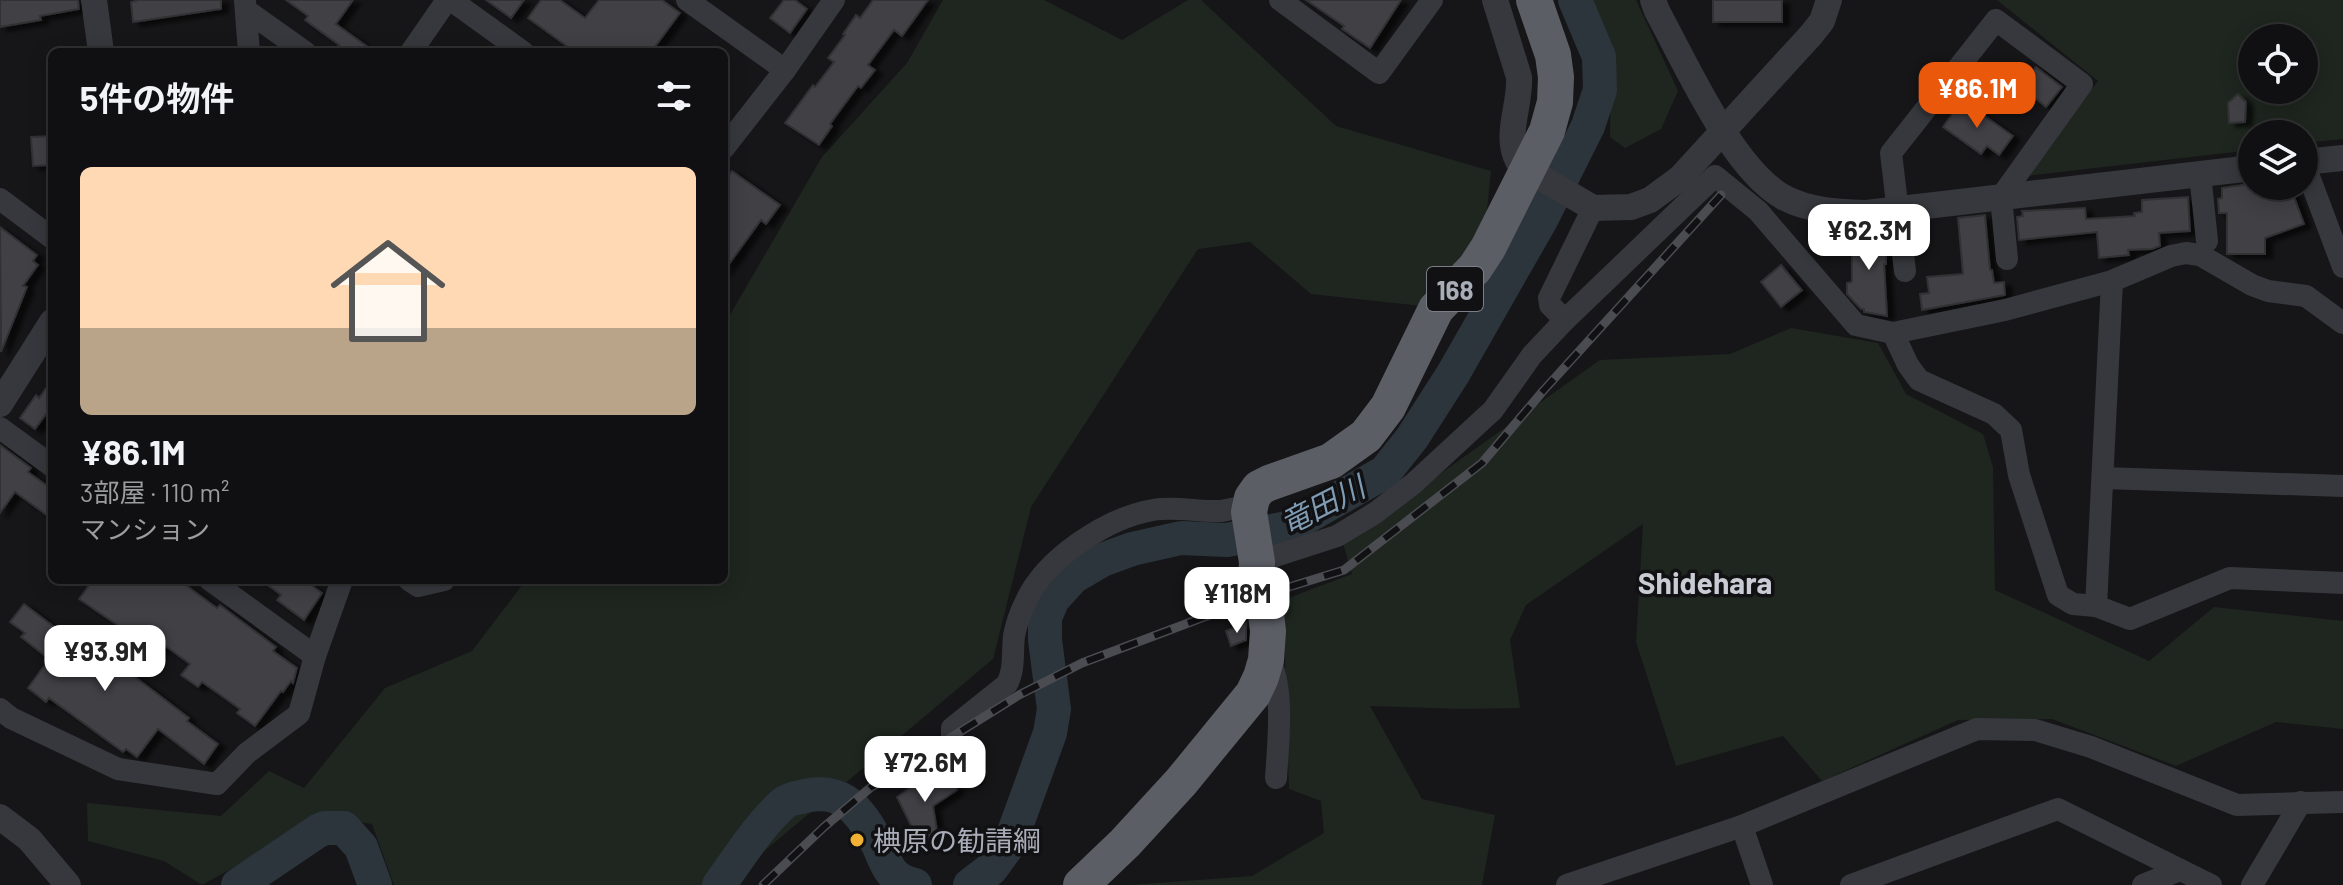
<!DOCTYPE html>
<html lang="ja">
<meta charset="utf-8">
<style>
:root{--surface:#101012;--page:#1e1e20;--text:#f1f3f6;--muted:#9c9d9f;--line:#303032;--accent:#ea580c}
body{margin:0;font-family:Barlow,"Noto Sans JP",sans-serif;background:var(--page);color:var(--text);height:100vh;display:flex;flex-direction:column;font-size:30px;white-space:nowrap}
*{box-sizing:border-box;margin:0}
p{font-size:26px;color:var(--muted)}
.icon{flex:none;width:44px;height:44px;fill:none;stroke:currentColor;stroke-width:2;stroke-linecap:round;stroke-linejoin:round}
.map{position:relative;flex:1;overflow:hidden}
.side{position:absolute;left:48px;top:48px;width:680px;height:536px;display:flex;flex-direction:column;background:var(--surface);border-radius:12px;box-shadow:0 4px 20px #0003,0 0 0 2px var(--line)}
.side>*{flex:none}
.fabs{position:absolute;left:2238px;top:24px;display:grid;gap:16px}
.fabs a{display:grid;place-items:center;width:80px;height:80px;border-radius:50%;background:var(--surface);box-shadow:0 4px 20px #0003,0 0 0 2px var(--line);font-size:40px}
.price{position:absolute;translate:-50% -68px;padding:0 18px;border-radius:16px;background:#fff;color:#222;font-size:26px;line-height:52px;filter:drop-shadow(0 2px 4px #0008)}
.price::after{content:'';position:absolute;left:50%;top:48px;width:24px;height:18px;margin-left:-12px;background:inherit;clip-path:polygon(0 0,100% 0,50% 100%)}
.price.active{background:var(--accent);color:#fff}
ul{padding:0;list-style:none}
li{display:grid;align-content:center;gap:16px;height:424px;padding:0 32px}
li+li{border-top:2px solid var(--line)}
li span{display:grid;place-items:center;height:248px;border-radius:12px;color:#555}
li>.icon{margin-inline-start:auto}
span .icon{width:144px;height:144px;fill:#fffc;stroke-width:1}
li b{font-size:34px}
h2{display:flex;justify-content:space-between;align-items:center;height:96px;padding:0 32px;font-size:34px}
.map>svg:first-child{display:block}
.green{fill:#1e261f;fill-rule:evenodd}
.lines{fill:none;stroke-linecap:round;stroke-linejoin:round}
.river{stroke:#2c353c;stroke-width:34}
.building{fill:#404145;stroke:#303034;stroke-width:2;filter:url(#shadow)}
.minor{stroke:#37383d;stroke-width:22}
.tertiary{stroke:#37383d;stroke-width:26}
.trunk{stroke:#5b5e65;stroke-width:36}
.rail-casing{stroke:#4a4c52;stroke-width:9}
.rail{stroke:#111113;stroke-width:6;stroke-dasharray:18;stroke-linecap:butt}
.poi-dot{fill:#f2b134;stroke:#111113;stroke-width:3}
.labels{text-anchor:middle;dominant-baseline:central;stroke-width:7;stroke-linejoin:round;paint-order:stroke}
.shield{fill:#111113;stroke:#7b7e86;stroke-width:2}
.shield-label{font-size:26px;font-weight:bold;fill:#a8adb8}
.poi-label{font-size:28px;fill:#a8adb8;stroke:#111113;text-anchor:start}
.water-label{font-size:30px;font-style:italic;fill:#7f9bb3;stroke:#111113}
.neighbourhood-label{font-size:30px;font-weight:bold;fill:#c9ccd4;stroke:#111113}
</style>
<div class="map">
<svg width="2343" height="885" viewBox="0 0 2343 885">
<defs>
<filter id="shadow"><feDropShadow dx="7" dy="4" stdDeviation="2" flood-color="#0009"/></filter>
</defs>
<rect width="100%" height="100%" fill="#161618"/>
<g class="green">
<path d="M943,0H1044L1122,40L1188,0H1201L1336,126L1491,171L1485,229L1422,306L1311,294L1250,242L1198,249L1031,507L993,659L724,885H394L372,824L324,817L202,885L164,861L88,841L87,803L221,816L269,771L304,788L385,688L472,651L526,580H724V325L822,157L907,63Z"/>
<path d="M1585,0H1636L1678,91L1661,129L1625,148L1610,137L1611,57Z"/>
<path d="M1997,0H2343V139L2304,143V134H2252V150L2026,176L2098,81ZM2252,38H2304V90H2252Z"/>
<path d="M1791,328L1878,343L1906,394L1983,434L1993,467L1995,590L2149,661L2214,607L2343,621V729L2276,722L2176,766L2052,719L1958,720L1822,781L1783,736L1676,766L1636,642L1643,524L1526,605L1510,640L1520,708L1463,709L1370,706L1422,799L1495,815L1482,885H1130L1252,876L1324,833L1321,801L1289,789L1283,600L1352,574L1343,543L1600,360L1730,354Z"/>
</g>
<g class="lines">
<g class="river">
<path d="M238,885L318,831L325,828H344L361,847L375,885"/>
<path d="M719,885C739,858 758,826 784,803C789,799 795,798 801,797C838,787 857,805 874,837C887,860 885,878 915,885"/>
<path d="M970,885L991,869L1010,843L1050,733L1054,709L1045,640V617L1053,599L1073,577L1102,560L1132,549L1181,538L1227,540L1287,528L1385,472L1412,438L1453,374L1542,218L1588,126L1600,90L1599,57L1575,0"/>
</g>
</g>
<g class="building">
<path d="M0,0H78L79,9L40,16L41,20L0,27Z"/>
<path d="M139,0H221V9L133,22L131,2Z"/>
<path d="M286,0H353L336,24L375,52H333L339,45L305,20L308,16Z"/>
<path d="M486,0H524L511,18Z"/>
<path d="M541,0H560L585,18L599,0H662L680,13L651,52H575L528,18Z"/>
<path d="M784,0H795L807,9L790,33L770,18Z"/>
<path d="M873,0H928L902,36L894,30L868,65L875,70L861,88L858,86L830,124L832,126L819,145L785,123L813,85L815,87L834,62L828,58L845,35L843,34L856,15L860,18Z"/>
<path d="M1306,0H1401L1370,48L1342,29L1344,26Z"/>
<rect x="1713" y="0" width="69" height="22"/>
<path d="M2036,67L2062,87L2046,107L2020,86Z"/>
<path d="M2238,94L2246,102L2245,122L2229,123L2228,103Z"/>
<path d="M1962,100L2013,136L1999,155L1987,146L1981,154L1943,127Z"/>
<path d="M52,136V165L33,166L31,137Z"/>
<path d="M732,171L780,205L766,224L761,220L724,271V182Z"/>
<path d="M2249,184V189L2290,186L2304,224L2265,238V254H2227V213H2219L2218,199L2222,198V188Z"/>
<path d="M2188,197L2190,231L2159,233L2160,246L2152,249L2128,250L2129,255L2099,258L2097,232L2019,240L2017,217L2023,216L2022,211L2085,208L2086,219L2135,216L2134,213L2142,212V200Z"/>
<path d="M1985,215L1990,270H1992L1994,283L2004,282L2005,295L1922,310L1920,294L1929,293L1927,277L1963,274L1958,218Z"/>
<path d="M0,227L37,255L33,261L38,265L23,286L27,287L1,352Z"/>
<path d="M1852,232H1886V264H1884L1887,316L1864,312V309H1861L1847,294V283L1852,282Z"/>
<path d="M1781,265L1802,290L1781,307L1761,282Z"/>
<path d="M52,380V406L35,429L20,418L36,395L39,398Z"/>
<path d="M0,445L31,468L28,472L52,489V519L15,492L0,513Z"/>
<path d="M93,580H179L217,608L220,605L276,647L273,651L297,668L293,683L291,681L283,692L281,691L255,726L237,713L240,709L202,682L198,687L181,675L190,664L164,645L156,655L143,645L144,643L79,599Z"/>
<path d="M261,580H304L322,593L304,620L277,600L281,595Z"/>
<path d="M24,604L89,653L93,648L134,676L189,718L187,721L218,744L204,764L158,729L137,757L126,749L123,752L49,698L46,702L28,688L49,659L21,637L25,633L10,622Z"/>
<path d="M1246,623V640L1231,646L1226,631Z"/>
<path d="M975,749V780H960L966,770V750Z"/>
<path d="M938,768L940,777L946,781L953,783L957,790L933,806L938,837L920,844L897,797Z"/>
</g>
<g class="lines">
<g class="minor">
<path d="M451,0L523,52"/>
<path d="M687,0L785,70"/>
<path d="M1280,0L1379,73L1432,0"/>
<path d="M245,1L249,52"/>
<path d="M246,10L305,52"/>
<path d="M411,52L447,0"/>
<path d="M724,148L785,70L834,0"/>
<path d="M2304,163L2343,267"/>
<path d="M2200,174L2207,241"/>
<path d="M0,199L52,238"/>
<path d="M1905,271L1891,153L1996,20L2082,84L2001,197L2007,259"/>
<path d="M1565,320L1550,305L1549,298L1593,208"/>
<path d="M2343,323L2306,296L2268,291L2252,285L2200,255L2186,253L2171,256L2112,281L2005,310L1893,333L1908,365L1919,380L1994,414L2011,430L2019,475L2058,595L2073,604L2096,606L2130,619L2230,578L2343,583"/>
<path d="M0,428L52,466"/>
<path d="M2103,478L2343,486"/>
<path d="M1257,562L1337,536L1375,513L1413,484L1493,410L1532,355L1565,320L1715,176L1758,211L1856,325L1893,333"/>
<path d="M210,580L315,656"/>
<path d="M409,580L418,586L444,580"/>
<path d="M2096,606L2112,281"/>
<path d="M1267,661L1271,663C1284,693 1278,745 1276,778"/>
<path d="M0,709L11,718L118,769L217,784L247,753L299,714L315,656L342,580"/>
<path d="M952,769V728L1007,684C1015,669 1012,653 1014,636C1016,625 1021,611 1026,601C1046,558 1107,518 1153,510C1175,506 1198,512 1220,511C1231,510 1240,506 1250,506"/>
<path d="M1742,826L1762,885"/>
<path d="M1567,885L1742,826L1977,729L2035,730L2091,747L2237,805L2343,802"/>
<path d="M1851,885L2058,809L2211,885"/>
<path d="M2143,885L2180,870"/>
<path d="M2252,885L2301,802"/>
</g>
<g class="tertiary">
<path d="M94,0L101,52"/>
<path d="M1495,0L1519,77C1521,105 1504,135 1518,161L1528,170L1593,208L1631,207L1650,200L1680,178L1811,35L1822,21L1829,0"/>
<path d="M1653,0L1657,11C1686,64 1732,168 1783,197C1809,211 1837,212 1866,213L2252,168"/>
<path d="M2304,162L2343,158"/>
<path d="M0,404L52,322"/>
<path d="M0,817L29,839L68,885"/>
</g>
<path class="trunk" d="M1081,885L1125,843L1181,782L1253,694L1261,677L1266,660L1268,631L1266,614L1256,581L1257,562L1249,512L1252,498L1259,488L1269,483L1331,461L1366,436L1388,407L1436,309L1475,268L1488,248L1547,131L1555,102L1556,77L1553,55L1534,0"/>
<g class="rail-casing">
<path id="rail" d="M763,885L824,827L870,788L1019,695L1082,663L1260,596L1344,570L1482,463L1543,391L1721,195"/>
</g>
<use href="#rail" class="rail"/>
</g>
<circle class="poi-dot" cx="857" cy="840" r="8"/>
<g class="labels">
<rect class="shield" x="1427" y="267" width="56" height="44" rx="6"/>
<g class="shield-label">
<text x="1455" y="289">168</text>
</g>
<g class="poi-label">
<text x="873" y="840">椣原の勧請綱</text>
</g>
<g class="water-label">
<text transform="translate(1322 504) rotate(-27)">竜田川</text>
</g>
<g class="neighbourhood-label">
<text x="1705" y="582">Shidehara</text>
</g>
</g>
</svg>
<div class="fabs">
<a><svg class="icon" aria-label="locate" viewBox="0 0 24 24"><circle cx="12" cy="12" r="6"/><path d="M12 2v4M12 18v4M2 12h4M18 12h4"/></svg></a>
<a><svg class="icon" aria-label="layers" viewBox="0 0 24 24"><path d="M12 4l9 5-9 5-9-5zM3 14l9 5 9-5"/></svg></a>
</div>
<b class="price active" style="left:1977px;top:130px">¥86.1M</b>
<b class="price" style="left:1869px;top:272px">¥62.3M</b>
<b class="price" style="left:1237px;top:635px">¥118M</b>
<b class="price" style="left:105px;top:693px">¥93.9M</b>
<b class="price" style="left:925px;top:804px">¥72.6M</b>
<section class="side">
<h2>5件の物件<svg class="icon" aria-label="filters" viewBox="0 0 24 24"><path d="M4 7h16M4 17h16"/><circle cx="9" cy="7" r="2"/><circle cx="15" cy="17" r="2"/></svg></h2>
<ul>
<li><span style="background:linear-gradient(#ffd9b3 65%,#b9a48a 0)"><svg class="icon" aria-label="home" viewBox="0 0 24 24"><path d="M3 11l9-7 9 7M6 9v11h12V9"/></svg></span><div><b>¥86.1M</b><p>3部屋 · 110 m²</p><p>マンション</p></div></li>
</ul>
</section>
</div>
